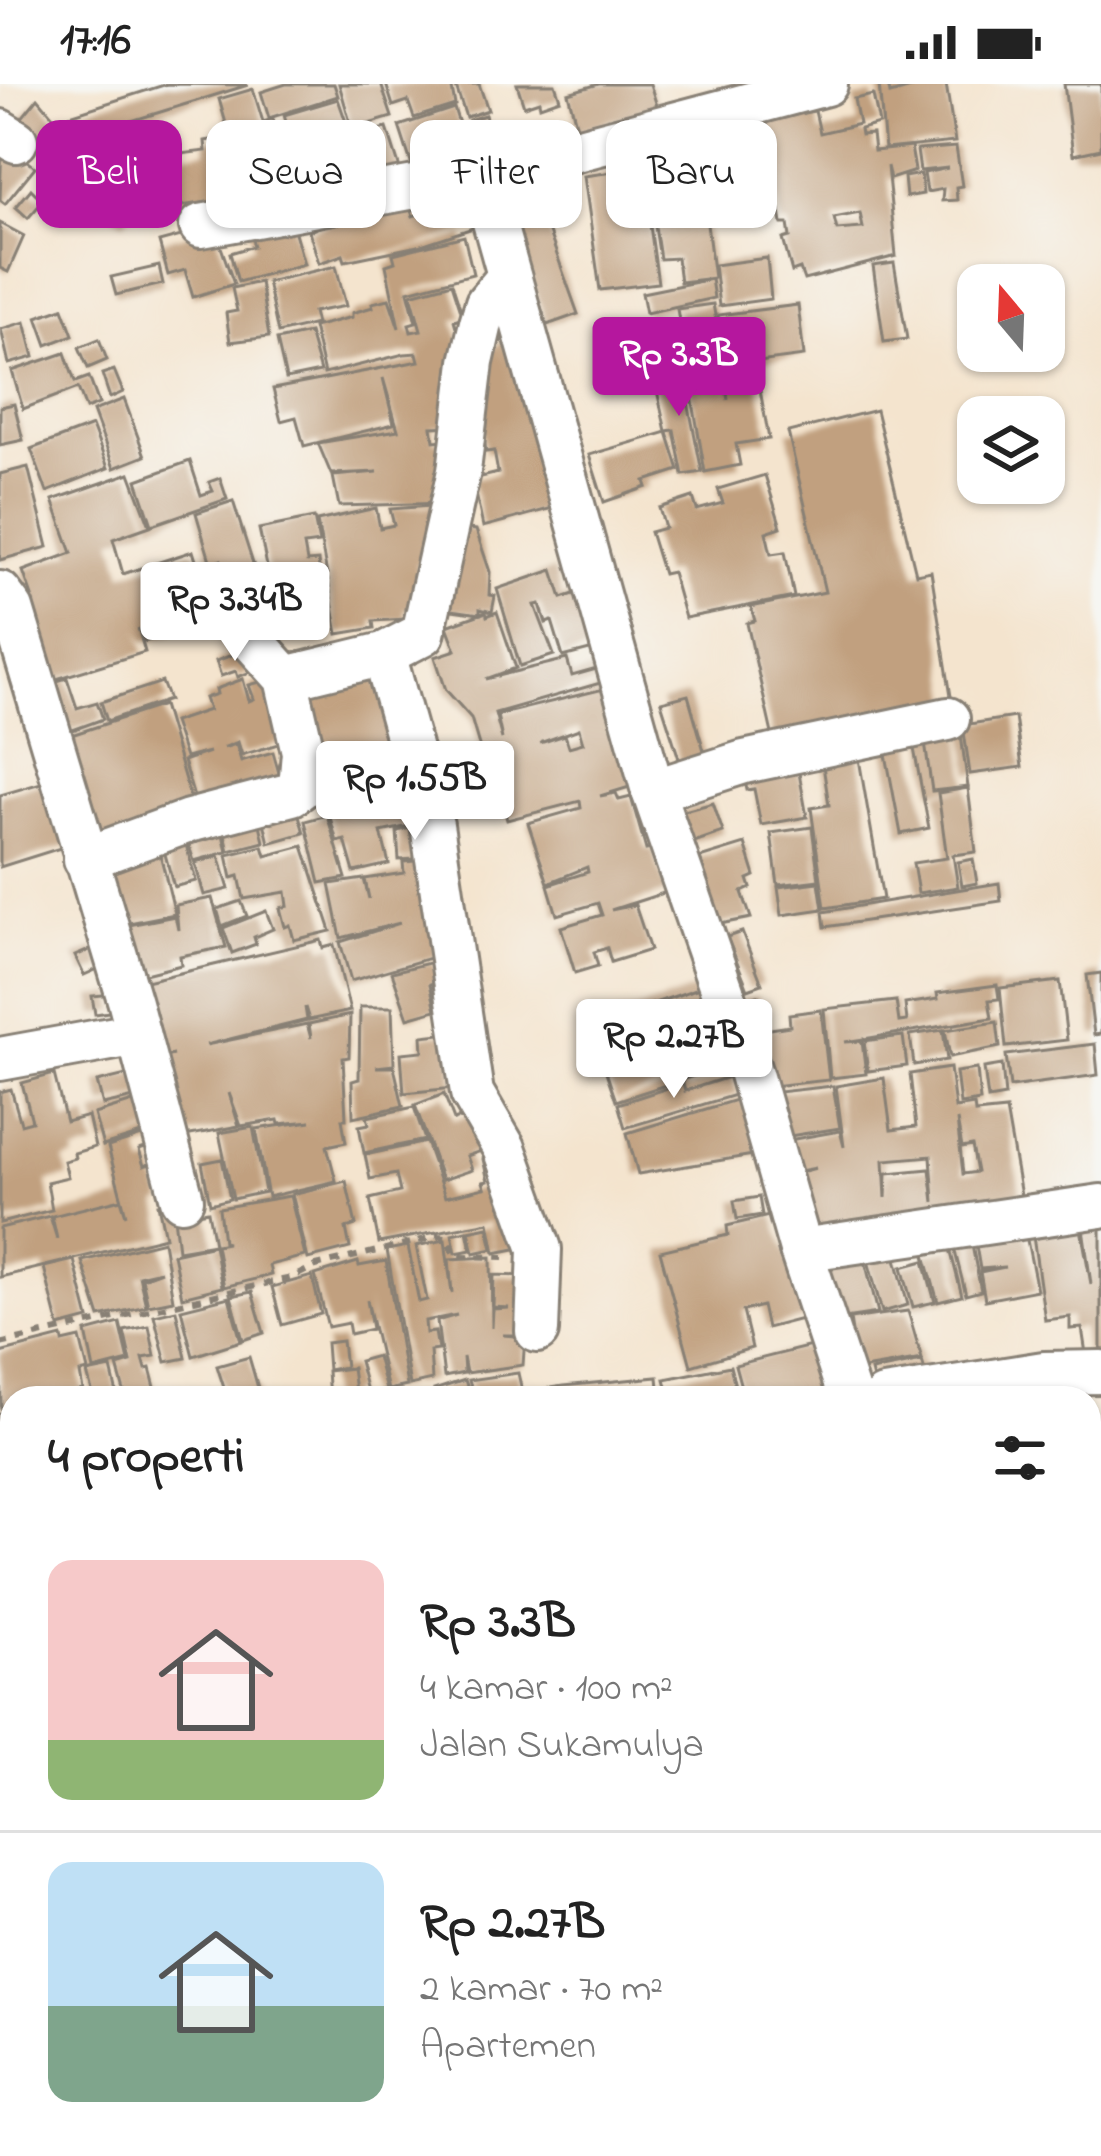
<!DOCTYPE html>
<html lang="id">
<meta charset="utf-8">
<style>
:root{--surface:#fff;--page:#f6f6f6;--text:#222;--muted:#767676;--line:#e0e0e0;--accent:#b5179e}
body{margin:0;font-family:"Indie Flower",sans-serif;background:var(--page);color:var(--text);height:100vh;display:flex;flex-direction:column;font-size:45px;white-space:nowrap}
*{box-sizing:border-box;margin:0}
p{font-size:39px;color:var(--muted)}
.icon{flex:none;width:66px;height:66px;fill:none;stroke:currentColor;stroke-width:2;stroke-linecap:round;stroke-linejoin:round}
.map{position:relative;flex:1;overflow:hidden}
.sheet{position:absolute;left:0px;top:1302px;width:1101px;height:771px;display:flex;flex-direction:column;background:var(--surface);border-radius:36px 36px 0 0;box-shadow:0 3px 9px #0004}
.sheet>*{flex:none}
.hud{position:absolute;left:36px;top:36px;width:1029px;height:108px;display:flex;gap:24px}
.needle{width:78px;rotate:341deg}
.fabs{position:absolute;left:957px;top:180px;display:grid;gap:24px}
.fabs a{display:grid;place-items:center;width:108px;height:108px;border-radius:24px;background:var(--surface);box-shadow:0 3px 9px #0004;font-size:60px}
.price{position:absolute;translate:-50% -102px;padding:0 27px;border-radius:12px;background:#fff;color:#222;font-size:39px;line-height:78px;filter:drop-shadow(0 3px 6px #0008)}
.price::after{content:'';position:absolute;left:50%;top:72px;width:36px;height:27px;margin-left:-18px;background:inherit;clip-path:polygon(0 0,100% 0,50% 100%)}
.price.current{background:var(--accent);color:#fff}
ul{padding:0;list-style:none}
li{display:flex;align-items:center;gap:36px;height:300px;padding:0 48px}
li+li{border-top:3px solid var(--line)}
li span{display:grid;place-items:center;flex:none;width:336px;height:240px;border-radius:24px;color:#555}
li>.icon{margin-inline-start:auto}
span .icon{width:144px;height:144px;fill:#fffc;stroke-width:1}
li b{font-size:51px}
h2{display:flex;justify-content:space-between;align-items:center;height:144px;padding:0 48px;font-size:51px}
.pill{padding:0 42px;border-radius:24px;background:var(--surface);box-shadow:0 3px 9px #0004;font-size:42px;line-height:108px}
.pill.current{background:var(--accent);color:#fff}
.status{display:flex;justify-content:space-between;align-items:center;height:84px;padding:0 60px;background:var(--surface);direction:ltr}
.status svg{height:33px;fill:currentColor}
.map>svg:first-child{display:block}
.building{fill:#c1a07f;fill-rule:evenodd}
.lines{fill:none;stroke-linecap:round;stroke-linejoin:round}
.minor-casing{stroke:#888075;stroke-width:48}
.path{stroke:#888075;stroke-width:6;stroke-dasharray:9 9;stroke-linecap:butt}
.minor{stroke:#fff;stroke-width:42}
</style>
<div class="status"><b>17:16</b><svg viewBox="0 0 49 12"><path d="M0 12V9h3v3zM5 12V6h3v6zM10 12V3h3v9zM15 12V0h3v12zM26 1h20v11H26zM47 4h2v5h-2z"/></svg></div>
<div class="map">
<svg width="1101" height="2072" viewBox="0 0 1101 2072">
<rect width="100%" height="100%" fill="#f6f6f2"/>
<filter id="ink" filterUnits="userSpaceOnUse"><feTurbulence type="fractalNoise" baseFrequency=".00833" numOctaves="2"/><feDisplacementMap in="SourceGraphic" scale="24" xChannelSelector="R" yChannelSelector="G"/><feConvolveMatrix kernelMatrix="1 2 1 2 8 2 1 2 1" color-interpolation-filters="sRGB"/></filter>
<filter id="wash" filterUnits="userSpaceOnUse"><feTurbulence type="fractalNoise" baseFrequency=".004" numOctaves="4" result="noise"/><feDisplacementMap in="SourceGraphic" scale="48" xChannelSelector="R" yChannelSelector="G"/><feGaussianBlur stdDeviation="2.7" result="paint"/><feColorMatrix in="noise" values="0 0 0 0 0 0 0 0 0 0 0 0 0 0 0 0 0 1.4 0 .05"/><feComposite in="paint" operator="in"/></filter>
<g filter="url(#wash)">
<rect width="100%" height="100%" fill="#f4e4ce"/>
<g id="blocks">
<g class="building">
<path d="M167,0L248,1L76,54L70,31Z"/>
<path d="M286,0H334L338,12L269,34L261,8Z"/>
<path d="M339,0H381L392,33L352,45Z"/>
<path d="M386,0H451L455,21L414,34L408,17L393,22Z"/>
<path d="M455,0H479L488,26L466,33Z"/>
<path d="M517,0H555L560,15L540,22L539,17L524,22Z"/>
<path d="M599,0H650L657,22L578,47L568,9Z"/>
<path d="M888,0L890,10L925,0H946L955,58L885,65L879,1Z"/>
<path d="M1064,0H1101V65L1073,71Z"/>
<path d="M253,5L263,38L273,35L281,58L271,61L270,55L233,64L219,15Z"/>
<path d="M873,11L879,40L860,45L861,51L872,50L874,67L911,63L915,87L890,95L887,82L896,172L804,196L800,185L792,188L783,155L790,153L788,140H782L766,34L815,27L820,49L859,40L854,15ZM860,129L863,144L837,146L834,134Z"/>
<path d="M38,14L63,44L50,61L30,65L11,47Z"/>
<path d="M338,15L346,38L291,55L284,31Z"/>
<path d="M454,24L468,68L450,75L452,80L413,85L399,42Z"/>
<path d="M485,31L497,73L481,78L469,36Z"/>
<path d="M387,44L402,91L362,101L349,52Z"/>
<path d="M347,53L359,101L244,130L231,78Z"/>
<path d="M222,54L238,120L210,127L208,118L141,128L139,106L133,107L132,94L181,85L180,70L206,67L205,57Z"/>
<path d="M2,57L35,83L5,120L0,116Z"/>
<path d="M956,63L962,102L956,103L957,116L942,117L943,105L927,108L924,89L948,84L920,87L917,66Z"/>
<path d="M738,64L744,120L705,125L714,194L680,198L677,174L660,175L646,83L666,80L665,74L687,73V80L701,79L699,68Z"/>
<path d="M642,84L658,199L600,206L584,92Z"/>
<path d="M921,90L923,110L906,113L904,93Z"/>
<path d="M530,95L578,230L547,241L508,125L510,107L516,100Z"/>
<path d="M459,102L473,144L418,162L345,177L343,171L319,179L309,147L405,110L413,132L442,123L437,110Z"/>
<path d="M31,105L43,117L28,134L16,123Z"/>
<path d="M111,107L135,124L125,139L100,123Z"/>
<path d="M292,138L304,180L238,198L230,169L254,162L247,139Z"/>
<path d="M0,139L24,152L8,188L0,184Z"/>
<path d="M214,143L234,200L193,213L185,186L168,191L159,158Z"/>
<path d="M464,152L473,190L408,207L416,238L409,240L411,248L421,246L411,210L452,199L463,233L454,236L462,264L460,289L448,292L454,342L432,343L434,357L445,356L448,419L339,422L333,392L378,388L331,390L318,359L398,346L383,294L394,340L304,362L296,333L281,337L273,305L419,277L417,269L404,270L324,290L313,243L352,233V229L373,223L372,219L389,215L399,244L386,181L395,178L393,170Z"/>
<path d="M767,174L771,215L719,222L714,181Z"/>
<path d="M894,179L907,255L884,258L873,182Z"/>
<path d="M159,182L163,200L116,211L111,193Z"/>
<path d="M336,182L346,222L313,228L316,240L278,249L267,198Z"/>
<path d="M711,195L714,214L646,229L642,209Z"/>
<path d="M260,198L269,253L230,258L226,229L237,227L232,204Z"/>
<path d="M713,220L724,282L714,284L715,289L723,287L728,316L725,288L756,284L769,355L736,360L740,381L705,388L677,225Z"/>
<path d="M798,221L804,272L727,282L718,231Z"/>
<path d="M63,224L73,251L47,261L37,233Z"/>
<path d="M25,238L34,273L9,280L1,245Z"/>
<path d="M309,249L320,288L286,295L277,256Z"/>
<path d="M508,252L560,422L483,443L473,395L498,389L494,367L486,368L474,279Z"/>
<path d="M99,255L107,276L88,284L79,263Z"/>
<path d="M65,269L75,298L89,293L99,320L86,325L78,304L23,325L12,287Z"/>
<path d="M114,286L123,308L110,314L102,290Z"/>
<path d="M682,288L702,388L683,391L674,346L666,347L654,293Z"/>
<path d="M124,315L145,372L114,384L93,327Z"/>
<path d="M14,320L23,356L0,361V323Z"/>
<path d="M876,326L916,490L931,487L953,625L775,663L747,539L755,537L751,523L825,508L788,348Z"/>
<path d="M92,342L108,384L47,408L31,365Z"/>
<path d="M667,348L679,386L645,397L647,403L604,418L589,371Z"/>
<path d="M190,377L201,411L213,407L209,398L220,394L227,415L152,441L137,396Z"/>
<path d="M28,383L48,463L0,476V390Z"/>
<path d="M130,389L150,442L113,455L123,490L193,467L211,525L183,535L186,545L144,558L138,544L145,568L50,597L23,516L32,512L23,487L72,469L53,416Z"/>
<path d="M765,391L781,443L766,448L771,470L785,468L794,513L685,534L672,488L663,490L650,448L665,444L659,424L693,413L697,426L723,419L718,405Z"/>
<path d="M233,417L263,511L235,521L221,476L211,480L196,429Z"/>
<path d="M444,421L437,478L417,479L421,524L405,525L406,535L373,537L374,544L338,550L317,437L376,424L380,444L394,441L390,425Z"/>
<path d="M314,434L319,459L304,461L307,478L318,477L323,514L302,517L306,548L273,550L267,482L259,445Z"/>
<path d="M458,444L476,446L490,488L489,511L495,512L492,528L480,525V530L445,525Z"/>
<path d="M553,486L562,514L589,505L609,561L563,573L552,537L546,539L540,520L535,521L554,571L520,582L497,505Z"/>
<path d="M486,528L487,532L497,528L516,584L486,595L567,575L572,592L607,582L611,596L495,629L502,655L497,631L620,601L649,697L600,712L616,709L619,716L631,713L646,766L652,765L667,808L611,826L635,821L650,866L611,878L607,864L594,868L598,882L575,889L561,843L602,831L598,819L557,831L548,801L588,788L587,783L548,799L528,739L581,724L580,717L507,736L501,715L493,709L471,634L446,606L435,573L456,566L447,542ZM579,645L583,659L569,663L565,651L540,659Z"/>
<path d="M246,566L253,587L238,593L236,587L221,592L216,577Z"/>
<path d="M371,579L408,685L394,690L401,715L411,712L419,740L381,748L389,780L354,788L345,756L337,758L323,709L331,699L321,703L300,607Z"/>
<path d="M67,594L77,624L97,618L103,635L59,651L43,601Z"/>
<path d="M243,595L249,617L254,615L249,601L272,595L288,657L242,671L238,658L223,664L236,660L241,677L273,668L283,703L199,730L183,677L209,668L185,674L173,638L209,626L205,614L217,610L216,605Z"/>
<path d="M162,598L169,616L107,637L101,618Z"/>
<path d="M688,611L707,677L681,681L661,618Z"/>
<path d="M163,621L194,727L93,761L59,655Z"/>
<path d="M1015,633L1022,683L970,690L963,641Z"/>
<path d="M960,644L968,703L932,707L924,652Z"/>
<path d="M912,654L929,744L901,750L884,660Z"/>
<path d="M858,669L883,815L825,824L811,724L829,721L822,675Z"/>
<path d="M797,678L807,733L761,741L754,705L747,706L743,689Z"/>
<path d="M51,696L70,761L0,783V711Z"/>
<path d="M968,704L976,768L953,771L958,803L918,809L913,779L947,774L938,709Z"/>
<path d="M713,719L723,748L688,760L677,729Z"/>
<path d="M297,724L304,749L269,759L263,734Z"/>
<path d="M327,731L346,794L320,799L305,737Z"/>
<path d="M259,736L264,758L229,767L224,746Z"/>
<path d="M430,740L432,774L399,776L397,747Z"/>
<path d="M812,743L819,796L778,801L771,749Z"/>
<path d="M222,746L227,768L194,777L187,756Z"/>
<path d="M185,757L196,797L174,803L163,763Z"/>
<path d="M745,760L755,792L748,795L751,804L742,808L751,834L715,841L693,776Z"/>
<path d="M263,762L266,772L303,762L331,847L294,856L290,841L285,843L280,824L288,822L286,808L244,815L239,792L232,794L227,771Z"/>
<path d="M160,770L175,830L124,840L107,776H144Z"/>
<path d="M219,772L229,805L204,811L195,779Z"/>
<path d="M973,775L977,799L962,802L958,778Z"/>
<path d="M427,776L437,872L351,897L340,858L400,839L341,854L330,800L364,795L369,815L365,795L404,789L403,778Z"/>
<path d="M819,798L823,825L782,831L778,803Z"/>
<path d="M999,799L1001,817L825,843L823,828Z"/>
<path d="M212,814L226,863L180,872L181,881L137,892L124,842L175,832L178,846L176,821Z"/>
<path d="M241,817L247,832L222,842L217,825Z"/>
<path d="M266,827L273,845L254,853L256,860L232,869L223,844Z"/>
<path d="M742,848L762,900L748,905L727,853Z"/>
<path d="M321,856L323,864L334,861L350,927L309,936L305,923L307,936L206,961L307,940L311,954L309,940L350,931L349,973L343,974L346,1035H342L346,1058L327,1062L336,1097L268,1113L256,1045L311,1037L279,1040L278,1036L241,1042L229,1009L239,1042L174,1054L152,976L173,971L153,974L148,957L161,954L156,932L147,934L137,899Z"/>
<path d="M94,864L102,883L84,891L75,872Z"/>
<path d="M433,878L439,897L430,900L436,926L408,934L392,888Z"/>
<path d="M1101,889V950L1094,951L1087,891Z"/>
<path d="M1060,897L1067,956L1006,963L1000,904Z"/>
<path d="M997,901L999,915L989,916L992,934L845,958L862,957L866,990L830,994L824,925L896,917L899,938L907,937L905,920L938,915L937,909Z"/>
<path d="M702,903L728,981L616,1017L590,941Z"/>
<path d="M114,910L116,927L95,930L92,912Z"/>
<path d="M758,912L764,955L747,958L741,915Z"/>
<path d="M360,923H392L394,981L376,983H394L403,1022L353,1033L352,997L359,995Z"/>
<path d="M821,926L829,996L771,1002L764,946L790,942L789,930Z"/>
<path d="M997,938L1000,963L950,973L945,946Z"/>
<path d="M943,946L947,976L914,981L910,951Z"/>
<path d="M450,949L454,1004L404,1009L401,969L423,967L422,952Z"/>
<path d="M903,952L907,982L868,987L864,957Z"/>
<path d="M1095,960L1098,991L1010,1003L1006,971Z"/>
<path d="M1002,981L1005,1012L988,1015L984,984Z"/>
<path d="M950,984L955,1024L974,1021L975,1029L1006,1026L1024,1129L807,1159L789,1091L816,1084L789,1089L783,1057L840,1047L844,1063L836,1002L884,994L891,1046L916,1043L910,990ZM957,1036L962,1064L972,1062L977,1088L963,1090ZM931,1072L934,1118L930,1085L887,1089L886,1114L884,1076Z"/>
<path d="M977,985L980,1017L960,1020L956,988Z"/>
<path d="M138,988L143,1012L103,1021L97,998Z"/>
<path d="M54,990L66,1038L88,1032L95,1063L74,1069L75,1074L64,1077L68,1093L47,1098L52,1126L0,1139V1008L11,1005L21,1040L32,1037L22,999Z"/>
<path d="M732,992L738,1010L625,1044L618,1020L683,999L685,1007Z"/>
<path d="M833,1002L840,1044L783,1053L778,1008Z"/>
<path d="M444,1010L454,1036L471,1030L492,1063L467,1072L472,1086L442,1096L415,1021Z"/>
<path d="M146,1014L154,1046L103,1062L94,1030Z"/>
<path d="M742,1014L759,1070L638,1090L627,1049Z"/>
<path d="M414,1023L425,1056L364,1069L359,1042L369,1040L367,1033Z"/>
<path d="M253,1043L265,1108L233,1115L219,1049Z"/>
<path d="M154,1048L158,1060L139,1066L144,1082L152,1079L163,1119L158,1120L165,1153L0,1193V1144L50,1132L57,1155L52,1132L121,1115L126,1131L108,1063Z"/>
<path d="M426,1058L445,1113L485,1104L483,1098L488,1097L483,1075L502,1070L535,1161L495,1169L489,1138L379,1159L370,1115L400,1108L396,1090L370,1095L365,1071Z"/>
<path d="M222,1075L230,1115L210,1120L202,1079Z"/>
<path d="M346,1097L356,1141L346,1144L350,1164L308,1175L292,1110Z"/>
<path d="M290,1112L305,1172L269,1181L271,1191L224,1203L216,1161L227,1159L223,1158L219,1124Z"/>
<path d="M759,1113L762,1131L737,1135L734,1117Z"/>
<path d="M208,1127L214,1160L178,1166L174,1133Z"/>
<path d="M1101,1127V1274L1087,1276L1082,1244L1070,1245V1233L1045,1236L1032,1145L1080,1139L1091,1200L1081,1130Z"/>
<path d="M773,1131L809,1233L767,1244L762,1222L743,1227L752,1264L691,1282L660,1167L728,1151L727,1142Z"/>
<path d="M1023,1136L1037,1206L985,1216L980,1188L1005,1183L980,1185L973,1144Z"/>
<path d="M488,1143L493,1165L474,1169L469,1147Z"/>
<path d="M969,1146L981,1207L966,1211L950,1148Z"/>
<path d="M467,1147L471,1166L456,1169L452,1150Z"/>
<path d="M891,1155L908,1221L882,1228L864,1162Z"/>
<path d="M445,1156L452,1209L449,1175L491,1173L492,1244L493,1225L509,1224L493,1223L494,1191L527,1192L526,1251H503L525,1253L523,1281L466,1289L463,1273L464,1289L444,1293L437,1237L457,1231L425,1237L426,1249L435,1248L438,1266L430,1267L432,1296L410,1301L387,1166L408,1162L419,1218L427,1216L416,1162Z"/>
<path d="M163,1157L173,1216L148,1221L142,1194L161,1187L139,1192L146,1222L100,1233L82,1177Z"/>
<path d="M214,1161L222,1203L182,1213L173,1170Z"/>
<path d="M861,1161L878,1229L831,1236L816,1166Z"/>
<path d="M950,1165L962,1212L938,1218L925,1171Z"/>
<path d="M74,1176L89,1235L59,1243L44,1183Z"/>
<path d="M386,1177L407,1302L388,1306L367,1216L372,1245L350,1250L348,1239L328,1243L315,1191L358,1178L359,1182Z"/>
<path d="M924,1177L935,1218L913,1223L902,1183Z"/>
<path d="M312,1192L321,1230L282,1241L272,1203Z"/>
<path d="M252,1208L264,1249L243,1256L231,1212Z"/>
<path d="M229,1213L241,1257L193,1272L181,1225Z"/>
<path d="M176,1226L186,1274L166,1278L154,1231Z"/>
<path d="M908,1227L922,1275L858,1286L850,1235Z"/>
<path d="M120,1239L129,1277L94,1286L86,1248Z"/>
<path d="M149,1242L155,1272L143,1274L146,1285L150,1284L157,1311L126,1314L117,1282L131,1278L124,1247Z"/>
<path d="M62,1253L63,1258L80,1254L88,1287L80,1289L83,1306L46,1314H12V1322L1,1324L0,1269Z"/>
<path d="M342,1257L345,1283L328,1286L326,1259Z"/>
<path d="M819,1260L832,1314H744L735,1281Z"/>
<path d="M377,1272L386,1306L368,1311L359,1277Z"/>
<path d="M249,1273L261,1314H218L226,1310L217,1282Z"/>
<path d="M922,1277L928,1297L875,1305L871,1287Z"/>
<path d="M730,1282L738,1314H670L665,1295Z"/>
<path d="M111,1284L118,1314H94L87,1289Z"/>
<path d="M352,1284L355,1307L349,1308L350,1314H329L327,1287Z"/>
<path d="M518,1289L522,1307L510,1309L511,1314H474L469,1296Z"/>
<path d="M658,1293L660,1314H516V1309L563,1302Z"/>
<path d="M465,1296L471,1314H437L434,1306Z"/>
<path d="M12,1327V1397L4,1399L0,1330Z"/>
<path d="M1101,1434V1472L1089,1474V1436Z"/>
<path d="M12,1470V1498L0,1503V1475Z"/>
<path d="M1101,1480V1555L1089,1556V1481Z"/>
<path d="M0,1504L6,1518L12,1515V1570L0,1575Z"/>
<path d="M12,1573V1619L0,1624V1578Z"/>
<path d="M1101,1603V1641L1096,1642L1090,1605Z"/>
<path d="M12,1638V1669H0V1642Z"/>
<path d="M1101,1738V1789L1089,1793V1740Z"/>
<path d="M1101,1794V1848L1089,1852V1797Z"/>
<path d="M1089,1883L1101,1917V1934L1094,1936L1089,1934Z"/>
<path d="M1101,1939V1963L1089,1967V1943Z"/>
<path d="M1101,1994V2029L1089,2033V1997Z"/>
<path d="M12,2001V2063L0,2045V2009Z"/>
<path d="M1101,2040V2072H1040L1037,2062L1040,2061H1089V2044Z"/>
<path d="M47,2061H167L175,2072H54Z"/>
<path d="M230,2061H371L380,2072H239Z"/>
<path d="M410,2061H614L616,2072H410L403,2070Z"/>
<path d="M690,2061H732L733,2065L692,2072Z"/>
<path d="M789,2061H821L828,2072H782L779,2067Z"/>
<path d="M911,2061H954L945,2067L948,2072H890Z"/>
<path d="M991,2061H1030V2062L995,2072Z"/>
</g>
</g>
</g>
<g filter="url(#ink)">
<use href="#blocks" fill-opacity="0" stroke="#888075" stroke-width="3"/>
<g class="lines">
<g class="minor-casing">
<g id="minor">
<path d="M0,47L16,57"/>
<path d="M481,91L653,707L751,990L801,1166L850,1314"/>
<path d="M201,142L481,91L826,0"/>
<path d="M0,509L12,525L130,919L182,1115"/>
<path d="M384,570L432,741L472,1009L504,1064L540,1165L537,1247"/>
<path d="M286,594L384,570L423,550L459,387L472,278L481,239L487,219L509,193"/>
<path d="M653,707L744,678L948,635"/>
<path d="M85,775L189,737L292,710L300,704L303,668L286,594L240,543"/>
<path d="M0,975L138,950"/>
<path d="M801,1166L1101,1122"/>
<path d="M884,1314L1044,1289L1101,1288"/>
<path d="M0,1628L12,1624"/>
<path d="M0,1722L12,1742"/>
<path d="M199,2061L206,2072"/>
<path d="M853,2061L862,2072"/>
</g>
</g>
<path class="path" d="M0,1260L291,1194L316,1182L438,1152L446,1153L455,1172L504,1173"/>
<use href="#minor" class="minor"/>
</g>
</g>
</svg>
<div class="fabs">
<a><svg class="needle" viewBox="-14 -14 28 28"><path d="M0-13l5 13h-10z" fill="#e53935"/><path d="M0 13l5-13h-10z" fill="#767676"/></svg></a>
<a><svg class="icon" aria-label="layers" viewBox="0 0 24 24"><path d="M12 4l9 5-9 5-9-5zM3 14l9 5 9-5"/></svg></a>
</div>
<b class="price current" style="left:679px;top:335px">Rp 3.3B</b>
<b class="price" style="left:235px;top:580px">Rp 3.34B</b>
<b class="price" style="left:415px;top:759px">Rp 1.55B</b>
<b class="price" style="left:674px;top:1017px">Rp 2.27B</b>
<div class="hud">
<a class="pill current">Beli</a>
<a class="pill">Sewa</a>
<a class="pill">Filter</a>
<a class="pill">Baru</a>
</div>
<section class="sheet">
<h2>4 properti<svg class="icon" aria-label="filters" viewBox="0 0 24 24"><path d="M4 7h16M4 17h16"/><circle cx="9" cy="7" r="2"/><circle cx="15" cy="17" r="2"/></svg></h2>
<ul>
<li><span style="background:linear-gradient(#f6c9c9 75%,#8fb573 0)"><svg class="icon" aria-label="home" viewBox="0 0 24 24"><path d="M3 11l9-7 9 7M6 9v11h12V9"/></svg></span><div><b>Rp 3.3B</b><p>4 kamar · 100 m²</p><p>Jalan Sukamulya</p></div></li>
<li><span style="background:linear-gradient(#bfe0f5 60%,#7fa58c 0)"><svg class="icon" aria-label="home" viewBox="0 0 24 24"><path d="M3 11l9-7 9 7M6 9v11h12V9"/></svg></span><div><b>Rp 2.27B</b><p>2 kamar · 70 m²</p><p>Apartemen</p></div></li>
</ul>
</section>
</div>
